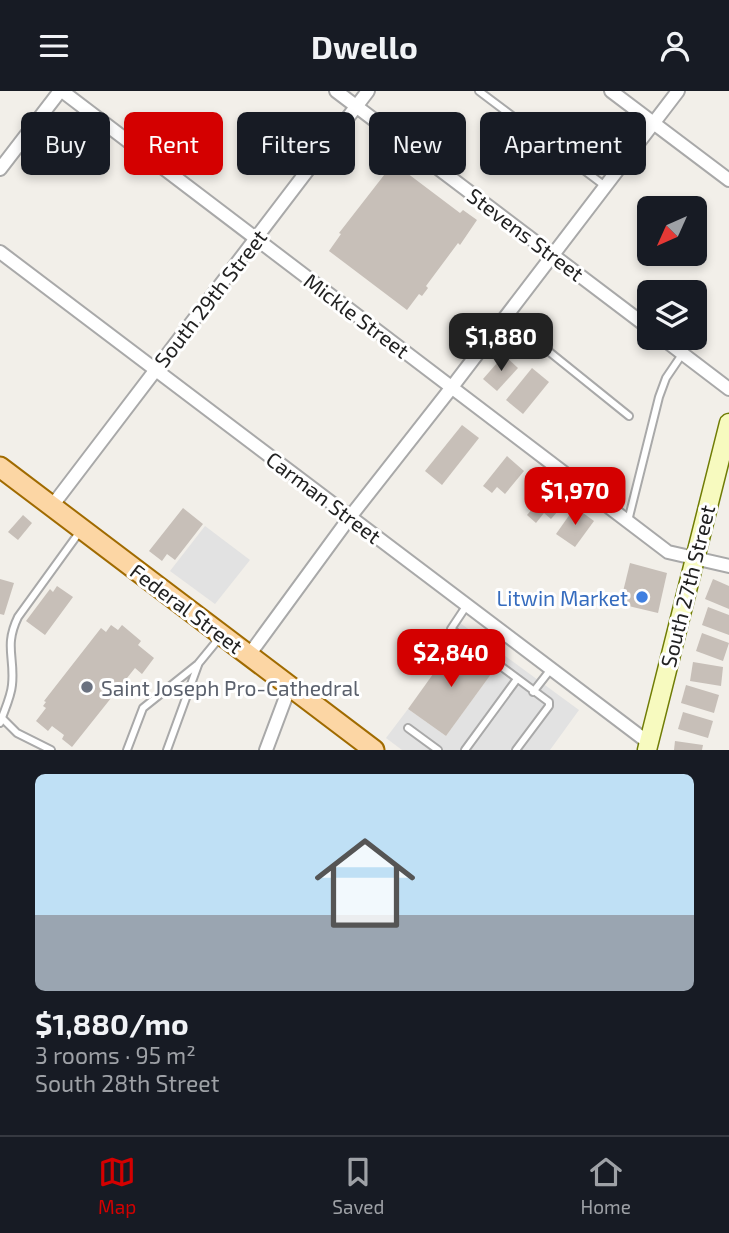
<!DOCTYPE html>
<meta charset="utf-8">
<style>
:root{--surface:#171b24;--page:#242831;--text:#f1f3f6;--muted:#9ea1a6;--line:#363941;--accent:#d40000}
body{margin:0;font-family:"Exo 2",sans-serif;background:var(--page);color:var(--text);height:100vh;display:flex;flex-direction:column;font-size:26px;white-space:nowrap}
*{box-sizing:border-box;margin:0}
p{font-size:23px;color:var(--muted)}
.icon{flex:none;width:38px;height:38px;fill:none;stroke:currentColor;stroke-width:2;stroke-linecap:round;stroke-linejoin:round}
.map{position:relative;height:659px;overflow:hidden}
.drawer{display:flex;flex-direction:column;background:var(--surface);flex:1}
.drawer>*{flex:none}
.hud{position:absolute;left:21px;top:21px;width:688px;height:63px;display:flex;gap:14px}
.needle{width:46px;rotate:225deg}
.fabs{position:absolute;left:637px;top:105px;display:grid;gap:14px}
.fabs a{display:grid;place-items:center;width:70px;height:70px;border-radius:10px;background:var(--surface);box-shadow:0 4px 10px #0003;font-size:35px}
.price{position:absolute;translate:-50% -60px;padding:0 16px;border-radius:14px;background:var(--accent);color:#fff;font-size:23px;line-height:46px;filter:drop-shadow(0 2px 4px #0008)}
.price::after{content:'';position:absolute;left:50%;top:42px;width:21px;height:16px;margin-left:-10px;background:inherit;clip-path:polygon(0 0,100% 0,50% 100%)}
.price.active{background:#222;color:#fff}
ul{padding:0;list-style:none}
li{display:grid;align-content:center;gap:14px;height:371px;padding:0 35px}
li+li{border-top:2px solid var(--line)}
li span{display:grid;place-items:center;height:217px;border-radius:10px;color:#555}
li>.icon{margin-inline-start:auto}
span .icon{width:126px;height:126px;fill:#fffc;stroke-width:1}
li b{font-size:30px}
.pill{padding:0 24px;border-radius:10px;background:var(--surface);box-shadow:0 4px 10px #0003;font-size:24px;line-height:63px}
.pill.active{background:var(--accent);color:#fff}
header{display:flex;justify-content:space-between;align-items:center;height:91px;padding:0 35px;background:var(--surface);font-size:32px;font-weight:700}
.menu{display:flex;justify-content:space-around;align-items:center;height:98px;border-top:2px solid var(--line);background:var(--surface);font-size:19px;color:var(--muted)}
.menu a{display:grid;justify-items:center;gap:4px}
.menu .active{color:var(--accent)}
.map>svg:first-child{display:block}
.parking{fill:#e2e2e2}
.building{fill:#c7bfb8}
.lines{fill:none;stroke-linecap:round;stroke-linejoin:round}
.lane-casing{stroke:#a9a9a9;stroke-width:10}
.street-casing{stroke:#a9a9a9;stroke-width:16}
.secondary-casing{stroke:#707d05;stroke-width:21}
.primary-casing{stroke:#a06b00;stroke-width:23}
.lane{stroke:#fff;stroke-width:6}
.street{stroke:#fff;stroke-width:12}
.secondary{stroke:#f7fabf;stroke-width:18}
.primary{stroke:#fcd6a4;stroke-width:19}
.shop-dot{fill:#3f7fe0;stroke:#fff;stroke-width:2.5}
.worship-dot{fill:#6b7280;stroke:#fff;stroke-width:2.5}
.labels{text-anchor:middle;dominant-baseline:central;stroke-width:6;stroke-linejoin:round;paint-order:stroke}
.street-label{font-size:21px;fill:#222;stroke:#fff}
.shop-label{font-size:21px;fill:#366cbe;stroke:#fff;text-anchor:end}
.worship-label{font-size:21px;fill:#5b616d;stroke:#fff;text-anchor:start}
</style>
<header><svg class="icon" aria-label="menu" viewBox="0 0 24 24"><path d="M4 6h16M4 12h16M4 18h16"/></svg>Dwello<svg class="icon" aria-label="person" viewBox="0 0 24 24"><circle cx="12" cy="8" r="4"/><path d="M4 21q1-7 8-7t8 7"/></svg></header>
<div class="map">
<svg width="729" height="659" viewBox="0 0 729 659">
<rect width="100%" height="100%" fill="#f2efe9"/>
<g class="parking">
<path d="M205,435L250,469L215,513L170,480Z"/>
<path d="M456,529L579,619L550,659H402L386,647L408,618L446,645L494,579L457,551L449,560L439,552Z"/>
</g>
<g class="building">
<path d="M395,70L409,80L407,82L460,122L463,119L477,129L460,154L458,152L426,195L428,197L422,205L419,203L407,219L329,160L341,143L339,142Z"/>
<path d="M504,264L518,277L497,300L483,288Z"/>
<path d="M532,277L549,291L523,323L506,309Z"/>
<path d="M462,334L479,347L442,394L425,380Z"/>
<path d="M507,365L524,380L505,403L497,396L492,402L483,395Z"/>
<path d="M550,398L565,412L551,428L544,422L536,432L527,424Z"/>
<path d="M575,416L594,430L575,456L556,443Z"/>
<path d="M183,417L203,433L175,469L167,463L162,470L149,460Z"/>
<path d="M23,424L32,432L18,449L8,441Z"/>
<path d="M630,472L667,482L658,522L620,513Z"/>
<path d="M0,488L14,492L4,524L0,523Z"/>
<path d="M713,488L729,495V518L705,508Z"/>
<path d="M57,495L73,506L45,544L26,530L50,498L53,501Z"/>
<path d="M708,516L729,524V544L702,534Z"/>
<path d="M111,534L118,539L122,534L141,550L138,554L154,567L142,583L135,577L72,656L62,648L64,644L52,635L48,640L36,630L46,617L43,615L46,611L44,610L101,537L106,541Z"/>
<path d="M702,542L729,552L723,570L696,560Z"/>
<path d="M456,551L494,579L446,645L408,618Z"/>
<path d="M693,571L723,576L721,595L690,590Z"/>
<path d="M686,594L719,604L714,622L681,612Z"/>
<path d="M683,621L713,630L708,647L678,638Z"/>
<path d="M675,650L703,654L702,659H674Z"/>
</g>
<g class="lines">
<g class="lane-casing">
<g id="lane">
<path d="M479,0L605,95"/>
<path d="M506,226L629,325"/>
<path d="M628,430L659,306L666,287L683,262"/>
<path d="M467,514L451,538L549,611V615L516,659"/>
<path d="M533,601L551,578"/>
<path d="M2,627L17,642L51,659"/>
<path d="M0,632C4,620 11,606 12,594C15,566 4,555 18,526L81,439"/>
<path d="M408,637L438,659"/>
<path d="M127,659L143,617L198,573L221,545"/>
<path d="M167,659L198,574"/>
<path d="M465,659L517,588"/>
</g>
</g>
<g class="street-casing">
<g id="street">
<path d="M62,0L668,461L729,475"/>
<path d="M336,0L649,237"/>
<path d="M611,0L729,89"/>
<path d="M0,78L60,0"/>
<path d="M0,161L649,652"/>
<path d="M662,247L729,298"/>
<path d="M52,415L368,0"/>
<path d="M249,564L350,426L452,296L678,0"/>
<path d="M266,659L290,595"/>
</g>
</g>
<g class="secondary-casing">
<path id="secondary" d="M647,659L729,332"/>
</g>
<g class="primary-casing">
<path id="primary" d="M0,376L374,659"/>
</g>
<use href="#lane" class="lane"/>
<use href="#street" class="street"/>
<use href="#secondary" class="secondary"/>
<use href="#primary" class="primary"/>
</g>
<circle class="shop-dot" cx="642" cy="506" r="7"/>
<circle class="worship-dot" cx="87" cy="596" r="7"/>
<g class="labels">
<g class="street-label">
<text transform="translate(526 143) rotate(37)">Stevens Street</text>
<text transform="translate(210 207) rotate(-52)">South 29th Street</text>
<text transform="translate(357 224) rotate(37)">Mickle Street</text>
<text transform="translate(324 406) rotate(37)">Carman Street</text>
<text transform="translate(687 495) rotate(-76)">South 27th Street</text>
<text transform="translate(187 517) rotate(37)">Federal Street</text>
</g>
<g class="shop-label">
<text x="628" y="506">Litwin Market</text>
</g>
<g class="worship-label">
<text x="101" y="596">Saint Joseph Pro-Cathedral</text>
</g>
</g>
</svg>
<div class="fabs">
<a><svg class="needle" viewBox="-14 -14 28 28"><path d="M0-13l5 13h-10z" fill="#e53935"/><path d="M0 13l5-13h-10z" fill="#9ea1a6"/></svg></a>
<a><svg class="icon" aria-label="layers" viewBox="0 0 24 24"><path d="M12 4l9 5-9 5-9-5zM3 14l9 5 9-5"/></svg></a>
</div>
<b class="price active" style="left:501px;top:282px">$1,880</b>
<b class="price" style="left:575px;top:436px">$1,970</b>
<b class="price" style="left:451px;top:598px">$2,840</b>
<div class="hud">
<a class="pill">Buy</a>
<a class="pill active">Rent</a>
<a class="pill">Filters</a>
<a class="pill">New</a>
<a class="pill">Apartment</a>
</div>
</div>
<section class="drawer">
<ul>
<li><span style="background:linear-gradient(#bfe0f5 65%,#9aa5b1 0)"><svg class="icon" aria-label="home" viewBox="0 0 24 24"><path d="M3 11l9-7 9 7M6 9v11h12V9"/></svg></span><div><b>$1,880/mo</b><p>3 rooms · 95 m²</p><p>South 28th Street</p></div></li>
</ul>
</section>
<nav class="menu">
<a class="active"><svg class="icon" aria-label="map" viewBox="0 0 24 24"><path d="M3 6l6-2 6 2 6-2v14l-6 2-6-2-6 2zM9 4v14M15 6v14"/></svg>Map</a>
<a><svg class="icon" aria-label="saved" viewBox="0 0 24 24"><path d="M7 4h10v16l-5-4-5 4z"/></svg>Saved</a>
<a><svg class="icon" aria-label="home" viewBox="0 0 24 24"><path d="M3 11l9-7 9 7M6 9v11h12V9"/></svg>Home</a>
</nav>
